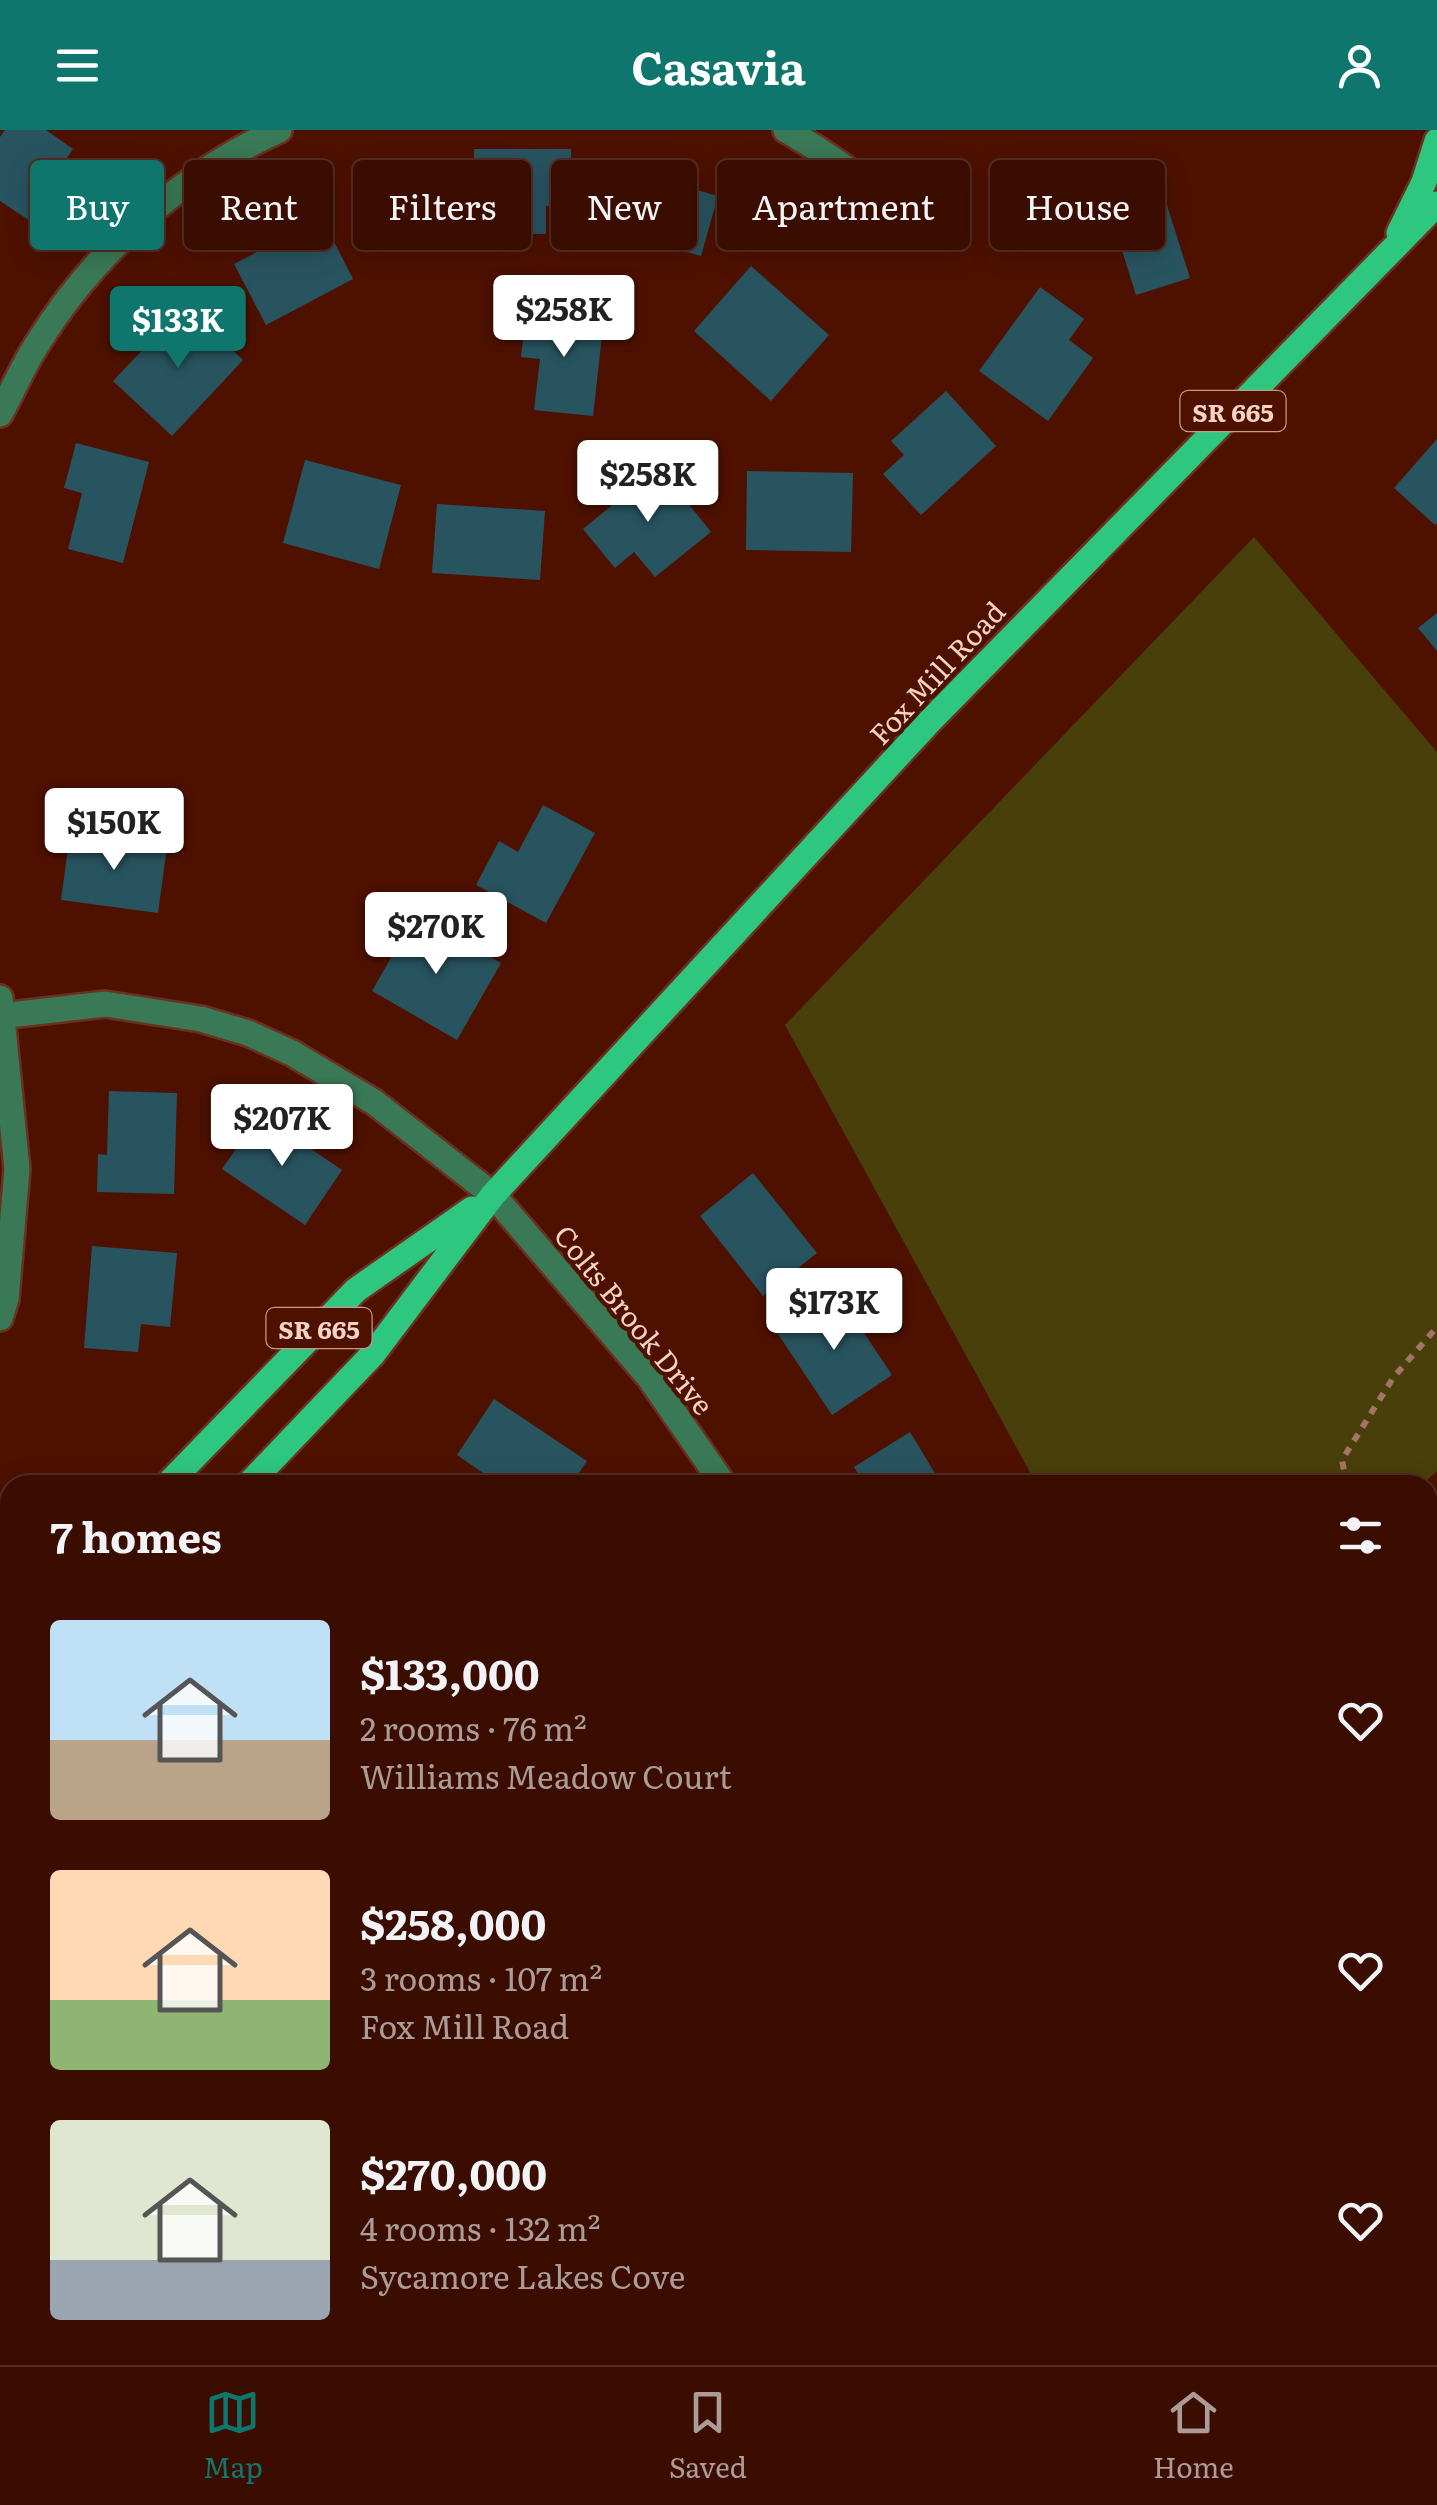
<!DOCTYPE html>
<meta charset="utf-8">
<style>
:root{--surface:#3a0d00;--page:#41160a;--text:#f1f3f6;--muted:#ab9c99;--line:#542d22;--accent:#0f766e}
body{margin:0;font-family:Literata,serif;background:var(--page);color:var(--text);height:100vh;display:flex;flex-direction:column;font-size:38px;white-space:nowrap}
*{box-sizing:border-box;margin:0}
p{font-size:32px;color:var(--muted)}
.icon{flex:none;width:55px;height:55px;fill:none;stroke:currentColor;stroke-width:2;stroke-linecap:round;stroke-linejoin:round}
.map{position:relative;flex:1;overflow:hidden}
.side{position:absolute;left:0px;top:1345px;width:1438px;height:890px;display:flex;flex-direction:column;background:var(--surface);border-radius:30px 30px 0 0;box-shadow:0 5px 25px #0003,0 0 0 2px var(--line)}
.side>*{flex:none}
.hud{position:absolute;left:30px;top:30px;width:1378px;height:90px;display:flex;gap:20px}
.price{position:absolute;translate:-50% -85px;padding:0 22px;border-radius:10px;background:#fff;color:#222;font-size:32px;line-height:65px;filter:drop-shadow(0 2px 5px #0008)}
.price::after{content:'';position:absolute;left:50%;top:60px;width:30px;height:22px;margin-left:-15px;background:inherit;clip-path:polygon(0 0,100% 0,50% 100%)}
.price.active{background:var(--accent);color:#fff}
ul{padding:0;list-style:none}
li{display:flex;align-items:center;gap:30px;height:250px;padding:0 50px}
li span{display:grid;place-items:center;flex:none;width:280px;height:200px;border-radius:10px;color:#555}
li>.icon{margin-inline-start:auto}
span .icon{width:120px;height:120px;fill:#fffc;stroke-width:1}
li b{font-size:42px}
h2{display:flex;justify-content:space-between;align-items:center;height:120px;padding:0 50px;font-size:42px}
.pill{padding:0 35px;border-radius:10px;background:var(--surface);box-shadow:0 5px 25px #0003,0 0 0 2px var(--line);font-size:35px;line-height:90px}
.pill.active{background:var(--accent);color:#fff}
header{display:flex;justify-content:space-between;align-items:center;height:130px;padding:0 50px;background:var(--accent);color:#fff;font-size:45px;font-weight:700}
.dock{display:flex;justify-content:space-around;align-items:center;height:140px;border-top:2px solid var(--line);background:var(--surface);font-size:28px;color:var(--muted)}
.dock a{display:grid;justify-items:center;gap:5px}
.dock .active{color:var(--accent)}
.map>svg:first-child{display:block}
.green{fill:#493f0a}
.building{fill:#285460}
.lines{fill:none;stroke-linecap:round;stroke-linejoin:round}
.minor-casing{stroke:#6a3020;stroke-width:30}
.major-casing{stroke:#6a3020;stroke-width:30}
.path{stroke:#a67466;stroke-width:6;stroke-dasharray:8 8;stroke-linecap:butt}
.minor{stroke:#3a7956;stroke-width:25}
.major{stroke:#2ec77f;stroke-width:25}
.labels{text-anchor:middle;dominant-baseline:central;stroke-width:9;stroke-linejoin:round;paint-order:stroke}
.shield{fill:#4e1100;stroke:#c6998b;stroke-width:2.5}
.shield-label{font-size:25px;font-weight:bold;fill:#fad3c7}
.street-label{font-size:28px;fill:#fad3c7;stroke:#4e1100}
</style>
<header><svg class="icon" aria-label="menu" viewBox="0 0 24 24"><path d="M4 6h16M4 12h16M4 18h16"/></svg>Casavia<svg class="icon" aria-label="person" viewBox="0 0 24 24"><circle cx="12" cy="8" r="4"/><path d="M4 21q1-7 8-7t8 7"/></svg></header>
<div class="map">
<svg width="1437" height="2235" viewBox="0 0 1437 2235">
<rect width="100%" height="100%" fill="#4e1100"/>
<g class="green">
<path d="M1254,407L1437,622V1341L1422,1355H1037L785,895Z"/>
<path d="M10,1660V2225H705L716,2235H0V1671Z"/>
<path d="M1081,2225H1403L1413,2231L1412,2235H1076Z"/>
</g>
<g class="building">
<path d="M5,0H46L73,19L27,89L0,71V7Z"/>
<path d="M474,19H571L572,77L546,76V104H474Z"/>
<path d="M622,39L718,66L701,126L606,100Z"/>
<path d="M1160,53L1190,148L1136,165L1119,111L1096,119L1083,78Z"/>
<path d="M322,88L353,149L266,195L234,134Z"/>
<path d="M751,136L829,205L771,271L694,201Z"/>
<path d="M1040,157L1084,189L1069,210L1093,228L1048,291L979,241Z"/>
<path d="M185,175L243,230L172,306L113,251Z"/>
<path d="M526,180L604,188L593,286L534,280L540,229L521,227Z"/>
<path d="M946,261L996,316L921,385L883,344L904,325L891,311Z"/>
<path d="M1437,309V393L1435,395L1394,358Z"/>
<path d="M76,313L149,332L123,433L68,419L82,363L64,358Z"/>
<path d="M305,330L401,355L379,439L283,413Z"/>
<path d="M659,337L711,402L655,447L634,422L615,438L583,399Z"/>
<path d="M747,341L853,343L851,422L746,420Z"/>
<path d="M437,374L545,381L540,450L432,443Z"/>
<path d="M1437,483V521L1418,498Z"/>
<path d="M543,675L595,703L546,793L476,755L499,711L518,722Z"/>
<path d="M70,703L167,717L158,783L61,770Z"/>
<path d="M416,784L501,833L457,910L372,861Z"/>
<path d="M109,961L177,963L174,1064L97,1062L98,1024L107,1025Z"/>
<path d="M260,984L342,1040L305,1095L222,1039Z"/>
<path d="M753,1043L817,1123L763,1166L700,1086Z"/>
<path d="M92,1116L177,1123L170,1197L141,1194L138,1222L84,1218Z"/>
<path d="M836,1161L892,1245L832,1285L776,1201Z"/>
<path d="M494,1269L587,1331L571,1355H482L477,1352L483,1343L457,1325Z"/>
<path d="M910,1302L942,1355H865L854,1337Z"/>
<rect x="1428" y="1463" width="9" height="101"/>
<path d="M1428,1787L1437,1789V1879L1428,1877Z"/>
<path d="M886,2225H981L984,2235H869L868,2230Z"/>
</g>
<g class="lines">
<g class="minor-casing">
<g id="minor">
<path d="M786,0C839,31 876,57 917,105"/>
<path d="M0,284C12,262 22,238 36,216C92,124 181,44 279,0"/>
<path d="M0,868L17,1039L6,1169L0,1188"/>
<path d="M0,886L105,874L201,889L248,903L292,923L374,972L493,1065L649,1247L724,1355"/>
<path d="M1428,1990L1437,1994"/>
</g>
</g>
<g class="major-casing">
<g id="major">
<path d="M1399,103L1424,52L1437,11"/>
<path d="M167,1355L356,1160L472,1079"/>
<path d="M248,1355L373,1224L493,1065L929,592L1437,74"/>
<path d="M0,1532L10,1521"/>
<path d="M0,1615L10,1605"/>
</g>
</g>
<g class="path">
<path d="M1347,1355L1342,1330L1393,1248L1437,1197"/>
<path d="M0,2098L10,2105"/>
<path d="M1230,2235L1233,2225"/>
</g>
<use href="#minor" class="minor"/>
<use href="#major" class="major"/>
</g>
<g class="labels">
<g class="shield">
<rect x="1180.5" y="261" width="105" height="40" rx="8"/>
<rect x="266.5" y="1178" width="105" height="40" rx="8"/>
</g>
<g class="shield-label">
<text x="1233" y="281">SR 665</text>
<text x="319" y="1198">SR 665</text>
</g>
<g class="street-label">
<text transform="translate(936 542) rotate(-47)">Fox Mill Road</text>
<text transform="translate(635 1189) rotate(51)">Colts Brook Drive</text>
</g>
</g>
</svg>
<b class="price" style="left:564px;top:230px">$258K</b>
<b class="price active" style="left:178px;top:241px">$133K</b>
<b class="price" style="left:648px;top:395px">$258K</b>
<b class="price" style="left:114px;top:743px">$150K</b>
<b class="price" style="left:436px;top:847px">$270K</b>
<b class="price" style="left:282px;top:1039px">$207K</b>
<b class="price" style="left:834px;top:1223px">$173K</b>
<div class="hud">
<a class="pill active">Buy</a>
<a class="pill">Rent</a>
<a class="pill">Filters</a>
<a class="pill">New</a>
<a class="pill">Apartment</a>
<a class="pill">House</a>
</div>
<section class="side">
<h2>7 homes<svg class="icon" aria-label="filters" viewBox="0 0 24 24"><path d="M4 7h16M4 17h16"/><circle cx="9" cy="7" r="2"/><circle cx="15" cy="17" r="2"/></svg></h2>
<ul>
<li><span style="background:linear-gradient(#bfe0f5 60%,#b9a48a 0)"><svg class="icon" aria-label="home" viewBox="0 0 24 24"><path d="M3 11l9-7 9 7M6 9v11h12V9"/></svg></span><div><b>$133,000</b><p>2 rooms · 76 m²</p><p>Williams Meadow Court</p></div><svg class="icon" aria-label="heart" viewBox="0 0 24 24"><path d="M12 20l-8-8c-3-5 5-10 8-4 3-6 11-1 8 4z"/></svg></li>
<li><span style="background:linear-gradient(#ffd9b3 65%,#8fb573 0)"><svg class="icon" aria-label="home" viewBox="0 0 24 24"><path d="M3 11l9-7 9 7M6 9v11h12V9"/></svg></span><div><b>$258,000</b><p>3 rooms · 107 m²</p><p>Fox Mill Road</p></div><svg class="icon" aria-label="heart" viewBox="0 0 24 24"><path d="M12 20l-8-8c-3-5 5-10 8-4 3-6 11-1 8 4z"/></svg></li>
<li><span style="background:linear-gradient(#dfe7d0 70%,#9aa5b1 0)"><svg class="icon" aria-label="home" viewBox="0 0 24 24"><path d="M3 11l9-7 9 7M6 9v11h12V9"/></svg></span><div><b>$270,000</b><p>4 rooms · 132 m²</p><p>Sycamore Lakes Cove</p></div><svg class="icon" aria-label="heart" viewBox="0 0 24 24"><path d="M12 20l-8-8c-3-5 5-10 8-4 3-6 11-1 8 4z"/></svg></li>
</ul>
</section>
</div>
<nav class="dock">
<a class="active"><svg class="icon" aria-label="map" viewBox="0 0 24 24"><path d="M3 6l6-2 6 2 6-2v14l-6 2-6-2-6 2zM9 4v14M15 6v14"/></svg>Map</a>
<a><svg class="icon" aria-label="saved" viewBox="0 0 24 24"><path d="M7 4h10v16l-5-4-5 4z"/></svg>Saved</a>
<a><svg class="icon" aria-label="home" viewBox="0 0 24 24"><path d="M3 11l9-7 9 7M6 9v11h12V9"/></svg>Home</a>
</nav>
